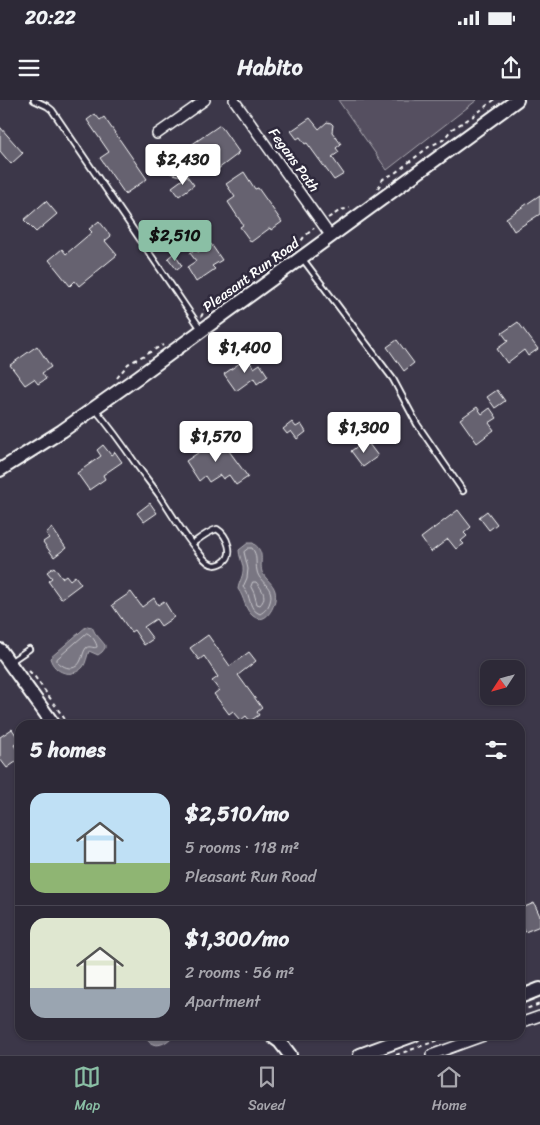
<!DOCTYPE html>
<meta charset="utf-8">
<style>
:root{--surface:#2d2937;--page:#393542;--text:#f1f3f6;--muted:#a7a6ad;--line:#484552;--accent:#8abfa5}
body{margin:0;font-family:Sriracha,sans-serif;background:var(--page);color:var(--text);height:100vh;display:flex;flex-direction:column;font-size:19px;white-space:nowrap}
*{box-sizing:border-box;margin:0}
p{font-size:16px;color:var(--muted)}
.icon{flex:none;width:28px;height:28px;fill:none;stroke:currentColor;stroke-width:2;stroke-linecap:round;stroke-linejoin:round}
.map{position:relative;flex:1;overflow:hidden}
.details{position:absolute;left:15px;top:620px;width:510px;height:320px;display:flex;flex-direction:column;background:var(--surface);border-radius:15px;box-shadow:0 1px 4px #0004,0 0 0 1px var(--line)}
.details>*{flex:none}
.needle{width:32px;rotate:234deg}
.fabs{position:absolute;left:480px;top:560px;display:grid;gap:10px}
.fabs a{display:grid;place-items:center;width:45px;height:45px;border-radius:10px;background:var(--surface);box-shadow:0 1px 4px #0004,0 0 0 1px var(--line);font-size:25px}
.price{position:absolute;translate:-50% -42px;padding:0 11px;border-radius:5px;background:#fff;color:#222;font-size:16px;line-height:32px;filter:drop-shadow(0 1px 2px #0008)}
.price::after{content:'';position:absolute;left:50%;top:30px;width:15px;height:11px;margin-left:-8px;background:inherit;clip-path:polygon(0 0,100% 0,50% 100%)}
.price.active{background:var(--accent);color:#111}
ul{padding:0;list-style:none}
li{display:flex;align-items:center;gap:15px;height:125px;padding:0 15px}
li+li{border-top:1px solid var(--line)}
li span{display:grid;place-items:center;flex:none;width:140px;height:100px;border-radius:15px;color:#555}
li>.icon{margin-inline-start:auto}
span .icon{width:60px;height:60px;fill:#fffc;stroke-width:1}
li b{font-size:21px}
h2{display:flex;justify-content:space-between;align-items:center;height:60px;padding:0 15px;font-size:21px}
.status{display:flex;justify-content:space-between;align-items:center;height:35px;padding:0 25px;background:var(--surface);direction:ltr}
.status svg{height:14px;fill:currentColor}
header{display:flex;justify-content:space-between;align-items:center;height:65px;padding:0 15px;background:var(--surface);font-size:22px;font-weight:700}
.dock{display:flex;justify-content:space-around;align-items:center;height:70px;border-top:1px solid var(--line);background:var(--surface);font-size:14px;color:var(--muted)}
.dock a{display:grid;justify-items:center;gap:2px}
.dock .active{color:var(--accent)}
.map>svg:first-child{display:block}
.green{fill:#555060;stroke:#aaa8b0}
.water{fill:#797682;stroke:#afadb4}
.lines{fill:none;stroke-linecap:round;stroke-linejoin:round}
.shore{stroke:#c9c8cd;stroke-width:1}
.building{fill:#666270;stroke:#fff}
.lane-casing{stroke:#fff;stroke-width:8}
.street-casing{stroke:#fff;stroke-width:12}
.secondary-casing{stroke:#fff;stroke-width:16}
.path{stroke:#fff;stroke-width:2;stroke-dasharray:4 4;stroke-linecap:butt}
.lane{stroke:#2f2a3d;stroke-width:4.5}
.street{stroke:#2f2a3d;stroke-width:9}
.secondary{stroke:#2f2a3d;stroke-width:12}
.labels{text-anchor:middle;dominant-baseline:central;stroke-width:5;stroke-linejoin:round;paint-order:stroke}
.street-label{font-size:14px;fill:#fff;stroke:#2f2a3d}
</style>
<div class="status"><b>20:22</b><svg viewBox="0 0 49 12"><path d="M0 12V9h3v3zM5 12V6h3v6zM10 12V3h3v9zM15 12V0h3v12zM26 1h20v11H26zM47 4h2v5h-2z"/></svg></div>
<header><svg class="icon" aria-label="menu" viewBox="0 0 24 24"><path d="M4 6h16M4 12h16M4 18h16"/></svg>Habito<svg class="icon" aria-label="share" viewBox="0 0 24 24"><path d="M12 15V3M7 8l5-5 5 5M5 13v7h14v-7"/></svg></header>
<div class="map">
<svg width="540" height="955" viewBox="0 0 540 955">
<rect width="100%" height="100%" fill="#3c3749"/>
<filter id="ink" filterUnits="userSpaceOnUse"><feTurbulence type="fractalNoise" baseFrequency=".02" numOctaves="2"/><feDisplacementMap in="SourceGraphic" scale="10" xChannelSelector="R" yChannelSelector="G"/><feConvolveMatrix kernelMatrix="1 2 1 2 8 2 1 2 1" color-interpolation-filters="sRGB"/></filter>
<g filter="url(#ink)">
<path class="green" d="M338,0H477L387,70Z"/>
<g class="water">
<path d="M248,443H253C266,453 259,460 262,472C265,479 273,483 275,491C278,502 267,527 253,516C244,509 245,498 238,489C239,481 244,476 243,467C242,461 239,456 239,450Z"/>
<path d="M87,526L92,527L95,533L105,545V548L102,552L98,555L89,551C87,556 86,563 83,567C72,579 54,573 50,558Z"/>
<path d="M144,935H174C164,946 152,950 144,935Z"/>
</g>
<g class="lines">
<g class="shore">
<path d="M249,448H252C258,456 255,462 257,471C259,483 275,486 270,502C268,508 265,511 260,514C251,510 251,504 248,495C248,494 244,488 243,487L247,478L248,469L244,452Z"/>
<path d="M253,482H256C262,489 268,497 260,505L257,504L254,493L251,487Z"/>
<path d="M87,533C91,534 97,543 97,547C93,549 90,545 86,548C83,552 83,556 81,560C76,572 64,569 57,561V559Z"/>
</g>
</g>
<g class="building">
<path d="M95,14L100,20L104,17L147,79L125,94L100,58L109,52L87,20Z"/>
<path d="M310,18L319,29L327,22L331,23L333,25L332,32L341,44L336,48L339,52L332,57L344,74L334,80L307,43L305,44L300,37L297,39L291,31Z"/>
<path d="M220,25L239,52L237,53L238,54L214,72L206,60L184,77L170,73L172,67L191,53L188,50L192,47L191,45Z"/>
<path d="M0,27L23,53L11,64L0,51Z"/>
<path d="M244,72L255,89L258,88L282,122L271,130L270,128L251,142L240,127L243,125L228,102L235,97L226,84Z"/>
<path d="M187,76L194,85L179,96L172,87Z"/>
<path d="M540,95V114L514,131L506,118Z"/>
<path d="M46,101L57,114L36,132L24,120Z"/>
<path d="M99,121L111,136L105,141L117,155L79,186L75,181L70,186L49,160L62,149L66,154L92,132L89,129Z"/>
<path d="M211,144L222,160L212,166L215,169L196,182L187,167L196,161L190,153L196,149L198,152Z"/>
<path d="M174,153L182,166L177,170L168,158Z"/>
<path d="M518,222L538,249L528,256L524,250L507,263L497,249L508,241L502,233Z"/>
<path d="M397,240L414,263L404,271L387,247Z"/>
<path d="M37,246L51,267L42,273L46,279L38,284L34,279L25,285L10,265Z"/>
<path d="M247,258L254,268L260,264L268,276L257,284L254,278L236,291L224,274Z"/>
<path d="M497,290L505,301L495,308L487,297Z"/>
<path d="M477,307L482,314L490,308L497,318L489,323L494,330L477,343L460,319Z"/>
<path d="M292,322L296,327L301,324L306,332L297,339L291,331L287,334L283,329Z"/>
<path d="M216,333L248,377L236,385L229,375L223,379L220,375L209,382L205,376L199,381L186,361L211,344L208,339Z"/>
<path d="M366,340L378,356L363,367L351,351Z"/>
<path d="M103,345L111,355L115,352L122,362L103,375L105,379L89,390L77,373L101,356L97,350Z"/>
<path d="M150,403L157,413L144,422L137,413Z"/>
<path d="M458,410L471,427L464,433L467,436L461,441L464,444L456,449L448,439L431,452L421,438Z"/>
<path d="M487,411L497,424L489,430L479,417Z"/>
<path d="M52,428L66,448L54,457L43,442L49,438L46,433Z"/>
<path d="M54,467L62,478L66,475L70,480L75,476L81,484L61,499L48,481L52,478L47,472Z"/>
<path d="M131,492L142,507L154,498L158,505L164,501L174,517L161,526L156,519L144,527L153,539L144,545L134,530L131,532L112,505Z"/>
<path d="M208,535L230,566L249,552L256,561L238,575L262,608L257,612L259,615L250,621L246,616L241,620L233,611L229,614L214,594L219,590L212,581L218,577L204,556L199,560L190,548Z"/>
<path d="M12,629L20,641L14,645L20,654V659L7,668L0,659V637Z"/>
<path d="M534,803L540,816V826L525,832L520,822V809Z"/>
</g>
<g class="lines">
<g class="lane-casing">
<g id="lane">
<path d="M34,0L47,6L52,10L201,229"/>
<path d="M302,158L393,279L417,324L463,391"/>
<path d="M95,309C110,327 123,345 136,364C143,374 151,384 159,395C172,414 184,436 200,454C203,458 209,465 215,465C216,465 221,464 222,463C236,456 227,435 217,429C207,432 200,438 192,444"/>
<path d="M10,562L29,549"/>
</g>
</g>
<g class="street-casing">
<g id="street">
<path d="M234,0L330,135"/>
<path d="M157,34L205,0"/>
<path d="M520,923L540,916"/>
<path d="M431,955L486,935"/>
</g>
</g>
<g class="secondary-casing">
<g id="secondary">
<path d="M0,370L62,331L138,277L517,0"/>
<path d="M0,550L54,625"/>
<path d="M520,897L540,889"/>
<path d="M272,936L280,942L290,955"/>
<path d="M360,955L414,935"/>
</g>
</g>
<g class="path">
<path d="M378,88L383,79L395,73L430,46L443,40L452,29L472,17L494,0"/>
<path d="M328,118L341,110L350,108"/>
<path d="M297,147L304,137L314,128"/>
<path d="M251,180L264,169L270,167"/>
<path d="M201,217L207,205L211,202L229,196"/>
<path d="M117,278L128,264L163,245"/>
<path d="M29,571L35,577L69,625"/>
<path d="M520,911L540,904"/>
<path d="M396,955L453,935"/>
</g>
<use href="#lane" class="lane"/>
<use href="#street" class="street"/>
<use href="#secondary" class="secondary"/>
</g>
</g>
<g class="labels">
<g class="street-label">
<text transform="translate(294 60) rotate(54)">Fegans Path</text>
<text transform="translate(251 175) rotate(-36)">Pleasant Run Road</text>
</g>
</g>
</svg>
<div class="fabs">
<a><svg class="needle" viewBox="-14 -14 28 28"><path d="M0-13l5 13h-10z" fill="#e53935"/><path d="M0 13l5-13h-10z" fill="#a7a6ad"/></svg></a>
</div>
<b class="price" style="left:183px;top:86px">$2,430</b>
<b class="price active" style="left:175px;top:162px">$2,510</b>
<b class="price" style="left:245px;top:274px">$1,400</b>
<b class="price" style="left:364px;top:354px">$1,300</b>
<b class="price" style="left:216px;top:363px">$1,570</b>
<section class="details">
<h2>5 homes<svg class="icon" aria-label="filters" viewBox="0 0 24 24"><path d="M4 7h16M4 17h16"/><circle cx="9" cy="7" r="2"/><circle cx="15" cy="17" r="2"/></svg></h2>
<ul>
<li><span style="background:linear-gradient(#bfe0f5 70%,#8fb573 0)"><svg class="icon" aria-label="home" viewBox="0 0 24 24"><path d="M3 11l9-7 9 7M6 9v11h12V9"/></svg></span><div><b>$2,510/mo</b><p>5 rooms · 118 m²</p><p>Pleasant Run Road</p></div></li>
<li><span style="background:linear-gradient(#dfe7d0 70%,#9aa5b1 0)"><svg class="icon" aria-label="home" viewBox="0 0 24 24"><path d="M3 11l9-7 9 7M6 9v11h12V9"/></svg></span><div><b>$1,300/mo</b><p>2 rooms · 56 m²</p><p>Apartment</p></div></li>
</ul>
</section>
</div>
<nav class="dock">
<a class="active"><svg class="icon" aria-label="map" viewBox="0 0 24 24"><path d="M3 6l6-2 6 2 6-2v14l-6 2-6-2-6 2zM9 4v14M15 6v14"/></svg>Map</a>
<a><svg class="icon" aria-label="saved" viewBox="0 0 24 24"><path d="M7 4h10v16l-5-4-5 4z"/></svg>Saved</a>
<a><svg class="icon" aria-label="home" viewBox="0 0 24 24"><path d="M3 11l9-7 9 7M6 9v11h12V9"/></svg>Home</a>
</nav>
